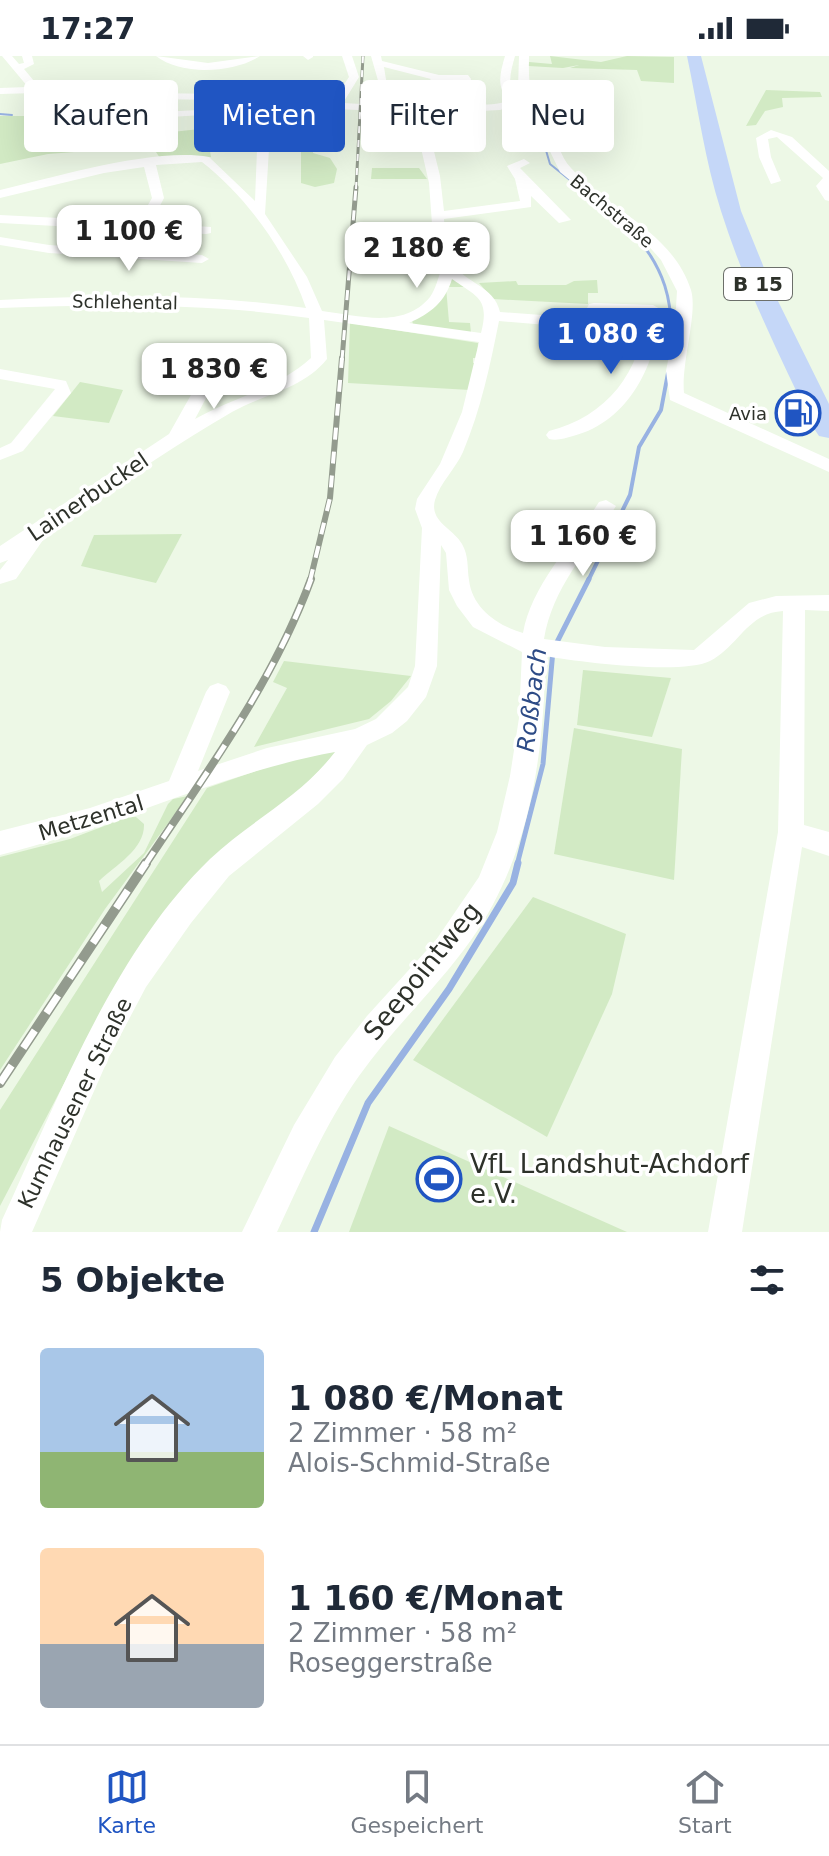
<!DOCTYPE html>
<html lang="de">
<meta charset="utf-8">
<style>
:root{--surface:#fff;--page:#f2f2f3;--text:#1f2937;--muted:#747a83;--line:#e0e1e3;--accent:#2055c2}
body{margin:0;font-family:"DejaVu Sans",sans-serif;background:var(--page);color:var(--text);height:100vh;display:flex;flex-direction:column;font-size:30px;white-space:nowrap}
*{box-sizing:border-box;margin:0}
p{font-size:26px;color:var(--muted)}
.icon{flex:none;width:44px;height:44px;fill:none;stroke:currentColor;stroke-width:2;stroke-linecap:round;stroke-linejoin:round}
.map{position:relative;height:1176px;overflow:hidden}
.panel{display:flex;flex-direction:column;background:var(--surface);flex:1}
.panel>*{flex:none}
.guide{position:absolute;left:24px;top:24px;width:782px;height:72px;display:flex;gap:16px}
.price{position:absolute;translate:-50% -68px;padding:0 18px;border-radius:16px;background:#fff;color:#222;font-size:26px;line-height:52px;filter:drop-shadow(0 2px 4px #0008)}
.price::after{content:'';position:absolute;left:50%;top:48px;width:24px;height:18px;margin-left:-12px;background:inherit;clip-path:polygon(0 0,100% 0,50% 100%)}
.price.current{background:var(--accent);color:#fff}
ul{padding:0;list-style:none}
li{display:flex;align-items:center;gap:24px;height:200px;padding:0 40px}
li span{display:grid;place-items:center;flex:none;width:224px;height:160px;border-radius:8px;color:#555}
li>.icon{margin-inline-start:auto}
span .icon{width:96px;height:96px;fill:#fffc;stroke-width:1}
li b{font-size:34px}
h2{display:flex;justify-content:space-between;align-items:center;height:96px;padding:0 40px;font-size:34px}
.pill{padding:0 28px;border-radius:8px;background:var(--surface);box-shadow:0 8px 32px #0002;font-size:28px;line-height:72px}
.pill.current{background:var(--accent);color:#fff}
.status{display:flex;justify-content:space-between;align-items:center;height:56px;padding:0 40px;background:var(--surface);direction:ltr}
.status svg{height:22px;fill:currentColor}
.tabs{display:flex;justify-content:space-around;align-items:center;height:112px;border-top:2px solid var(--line);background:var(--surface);font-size:22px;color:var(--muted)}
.tabs a{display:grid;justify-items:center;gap:4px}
.tabs .current{color:var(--accent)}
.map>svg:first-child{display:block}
.green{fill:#d2eac4}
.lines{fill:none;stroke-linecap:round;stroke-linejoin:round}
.stream-far4{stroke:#98b2e2;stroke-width:2}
.stream-far3{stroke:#98b2e2;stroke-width:3}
.stream-far2{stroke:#98b2e2;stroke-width:4}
.stream-far1{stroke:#98b2e2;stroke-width:5}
.stream{stroke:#98b2e2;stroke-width:7}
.street{fill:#fff;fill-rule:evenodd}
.primary{fill:#c5d7f8;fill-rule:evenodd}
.rail-far4-casing{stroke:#939b8e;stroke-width:3}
.rail-far3-casing{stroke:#939b8e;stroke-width:5}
.rail-far2-casing{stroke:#939b8e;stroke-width:6}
.rail-far1-casing{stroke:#939b8e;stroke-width:8}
.rail-casing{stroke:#939b8e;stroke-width:10}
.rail-far4{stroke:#fff;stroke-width:2;stroke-dasharray:7;stroke-linecap:butt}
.rail-far3{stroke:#fff;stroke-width:3;stroke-dasharray:10;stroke-linecap:butt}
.rail-far2{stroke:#fff;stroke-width:4;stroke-dasharray:12;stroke-linecap:butt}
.rail-far1{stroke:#fff;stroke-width:5;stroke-dasharray:16;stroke-linecap:butt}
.rail{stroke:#fff;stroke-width:7;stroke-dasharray:21;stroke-linecap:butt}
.labels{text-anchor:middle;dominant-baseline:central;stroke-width:7;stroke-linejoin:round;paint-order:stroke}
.far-street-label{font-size:18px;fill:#2d312a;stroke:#fff}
.far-poi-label{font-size:18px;fill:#2d312a;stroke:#fff;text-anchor:end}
.shield{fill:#fff;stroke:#6c6f6a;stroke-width:2}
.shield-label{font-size:20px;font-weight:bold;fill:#2d312a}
.street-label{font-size:22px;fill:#2d312a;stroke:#fff}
.water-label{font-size:24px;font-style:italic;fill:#2d4b86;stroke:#fff}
.near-street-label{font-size:26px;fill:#2d312a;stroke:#fff}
.near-poi-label{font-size:26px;fill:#2d312a;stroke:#fff;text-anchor:start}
</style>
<div class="status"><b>17:27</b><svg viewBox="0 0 49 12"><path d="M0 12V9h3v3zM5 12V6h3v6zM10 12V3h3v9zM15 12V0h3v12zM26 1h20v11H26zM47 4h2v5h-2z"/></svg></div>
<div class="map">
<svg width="829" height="1176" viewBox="0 0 829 1176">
<rect width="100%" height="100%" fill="#edf8e6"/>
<g class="green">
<path d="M550,0L601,6L627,0L674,1V27L641,25L637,14L570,12L579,9L563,12L528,10L529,6L552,8Z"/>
<path d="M766,34L820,36L822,41L782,42L783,51L765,55L756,69L746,70Z"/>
<path d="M0,60H142L159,65L163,77L245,68L309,65L315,70L313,97L330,102L337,113L334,127L315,131L301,127V90C278,74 234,80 209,89L211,101L160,102L152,90L48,98L0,108Z"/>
<path d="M372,112H419L427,123H371Z"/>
<path d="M447,223H456L466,231H446L449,266L470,267L471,277L413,269L412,263Z"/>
<path d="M597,224L598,237H588V248L493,243L479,227L516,225L518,229H566L574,225Z"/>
<path d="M350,267L478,287L477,302H473V307H476L470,334L348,327Z"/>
<path d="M80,326L123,334L109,367L53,360Z"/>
<path d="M182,478L156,527L81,510L94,479Z"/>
<path d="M284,605L411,620L391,645L369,663L254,691L287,632L273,626Z"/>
<path d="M583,614L671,622L652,681L577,669Z"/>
<path d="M574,672L682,693L674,824L554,798Z"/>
<path d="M322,692L338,694L104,951L0,1150V1054L207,732Z"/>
<path d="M188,740L105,853L0,1014V801L70,783L128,761H136L144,768C145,793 116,809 99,825L102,836L144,797L168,748L173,743Z"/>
<path d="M533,841L626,878L612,938L547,1081L413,1004Z"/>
<path d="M389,1070L627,1176H349Z"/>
</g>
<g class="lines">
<g class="stream-far4">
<path d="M517,42L540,74L550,108L581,133"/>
<path d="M0,58L12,59"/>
</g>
<g class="stream-far3">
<path d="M578,131L583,135"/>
<path d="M631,174C664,211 675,245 670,295"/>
</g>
<path class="stream-far2" d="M588,525L630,439L639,391L661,354L668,317"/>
<path class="stream-far1" d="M517,809L543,708L553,594L589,523"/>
<path class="stream" d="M314,1176L368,1047L449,933L513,827L518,807"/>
<g class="street">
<path d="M2,0H12L19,8L24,7L22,0H32L34,8L24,13L39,31L94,41L141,57L332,47L349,21L342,0H352L359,21L343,47L380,49L379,28L371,0H381L382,5L439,19H468L471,23L463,45C480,49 492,50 509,45C496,31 500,17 505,0H515C511,15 505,31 519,42L522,41L518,33L519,0H529C528,40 532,35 550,68C557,82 560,101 571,112C608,154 672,175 691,234C698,257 681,307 684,337L829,403V416L670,344L666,315L675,268L677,235L661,204L645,186L560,116L526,46L500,54L443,57L430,79L440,120L444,155L520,145L515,123L507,110L524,103L530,107L520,112L571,164L559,167L531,140V151L444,163C445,177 445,194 453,207C465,228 494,229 500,256L582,262L589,248L594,247L653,249L660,253C658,306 629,366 573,380C565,382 558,385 549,383L546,379L549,375C606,361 642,316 645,257L600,256L595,268L583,272L499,265C490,310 481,353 463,396C456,412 440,427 435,444C429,466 454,473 462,488C469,500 467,512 469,524C472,552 498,570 523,577C532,528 573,487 599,446L606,444L616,450C589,493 552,532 544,583L605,591L694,594L749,547L776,540L829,539V555L805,554L804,769L829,776V800L802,791L742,1176H708L778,776L783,555C747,557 739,590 710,605C682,619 579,606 545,600C545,697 529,803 471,884C437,932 393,972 359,1020C325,1068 302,1123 277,1176H242L294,1069L335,1001L367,960L436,884L479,821L497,776L510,720L519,662L522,596L473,571L457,550L449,534L446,497L441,489L437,610L426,641L407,665L392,677L367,689L343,723L318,748L229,820L191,867L146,931L109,1001L32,1176H0L2,1164C58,1043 113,897 210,803C250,765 301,741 335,696C220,717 114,771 0,799V775L90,752L169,725L206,636L210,630L218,627L226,630L230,636L198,715L267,692L355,673L376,663L408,631L415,610L422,472L415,453L417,443L440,408L462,356L479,286L324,264L327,303C303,333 264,338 232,356C166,394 104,439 41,481L43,484L16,523L0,528V514L8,504L0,507V490L169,378L209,307H221L223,310L195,363C232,342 280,331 311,302L309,262C207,247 103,248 0,252V244C102,239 205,238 306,252C288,198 247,141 202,106L156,109L164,142L151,167L211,171V177L206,178L0,167V159L138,166L152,142L144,111L104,117L0,142V134C56,121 155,91 209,101L255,145L257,93L267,83L273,86L269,93L265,158L307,221L322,255C357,259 403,274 430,241C436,233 438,221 442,212L434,195L429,127L418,79L432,57L310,52L140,63L92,47L36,37L0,38V32L28,31ZM384,11L431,23L416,37L421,40L442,25L461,24L452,47L464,52L390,49ZM452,223C477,241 490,242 481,277L409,267C431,257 445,246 452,223Z"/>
<path d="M156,0L208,7L260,0C234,17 181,20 156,0Z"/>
<path d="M303,0H313V1L308,4Z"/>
<path d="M95,32L142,37L229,38L234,41L229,44L142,43L91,37V33Z"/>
<path d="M771,74L792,81L829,115V145L825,144L816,130L823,122L777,81L768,83L771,101L781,125L771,128L759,101L756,82Z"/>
<path d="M0,181L49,189L202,199L209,203L202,207L49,197L0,189Z"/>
<path d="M0,313L66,325L71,337L23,395L0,404V392L11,387L55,333L0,323Z"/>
</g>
<path class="primary" d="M687,0H701L741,155L775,239L829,348V382L819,380L815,374C781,303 745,231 721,155C705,105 698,52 687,0Z"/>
<g class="rail-far4-casing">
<path id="rail-far4" d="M356,133L363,0"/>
</g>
<g class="rail-far3-casing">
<path id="rail-far3" d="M342,304L356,131"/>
</g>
<g class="rail-far2-casing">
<path id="rail-far2" d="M310,525L330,442L342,302"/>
</g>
<g class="rail-far1-casing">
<path id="rail-far1" d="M145,809C206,717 273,627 311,523"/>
</g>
<g class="rail-casing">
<path id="rail" d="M0,1027L146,807"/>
</g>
<use href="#rail-far4" class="rail-far4"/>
<use href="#rail-far3" class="rail-far3"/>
<use href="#rail-far2" class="rail-far2"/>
<use href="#rail-far1" class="rail-far1"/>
<use href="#rail" class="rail"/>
</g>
<defs>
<g id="fuel-ring" transform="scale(2.3)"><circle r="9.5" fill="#fff" stroke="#2055c2" stroke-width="1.5"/><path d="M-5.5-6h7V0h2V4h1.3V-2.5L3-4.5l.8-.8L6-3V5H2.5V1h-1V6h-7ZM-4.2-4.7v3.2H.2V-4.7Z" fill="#2055c2"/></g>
<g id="stadium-ring" transform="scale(2.3)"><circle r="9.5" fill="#fff" stroke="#2055c2" stroke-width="1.5"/><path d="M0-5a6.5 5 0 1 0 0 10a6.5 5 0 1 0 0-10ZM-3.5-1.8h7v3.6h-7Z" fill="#2055c2"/></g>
</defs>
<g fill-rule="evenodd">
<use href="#fuel-ring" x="798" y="357"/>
<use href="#stadium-ring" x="439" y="1123"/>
</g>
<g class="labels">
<g class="far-street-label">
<text transform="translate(612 155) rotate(40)">Bachstraße</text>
<text transform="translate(125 246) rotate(1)">Schlehental</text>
</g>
<g class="far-poi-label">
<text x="767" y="357">Avia</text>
</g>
<rect class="shield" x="724" y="212" width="68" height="32" rx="6"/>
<g class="shield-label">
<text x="758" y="228">B 15</text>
</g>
<g class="street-label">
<text transform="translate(88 441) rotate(-34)">Lainerbuckel</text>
<text transform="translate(91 762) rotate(-17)">Metzental</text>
<text transform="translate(75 1047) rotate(-64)">Kumhausener Straße</text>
</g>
<g class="water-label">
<text transform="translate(532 644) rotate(-83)">Roßbach</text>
</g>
<g class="near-street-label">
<text transform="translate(422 915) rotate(-51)">Seepointweg</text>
</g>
<g class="near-poi-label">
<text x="470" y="1108">VfL Landshut-Achdorf<tspan x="470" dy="30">e.V.</tspan></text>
</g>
</g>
</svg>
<b class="price" style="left:129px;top:217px">1 100 €</b>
<b class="price" style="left:417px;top:234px">2 180 €</b>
<b class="price current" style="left:611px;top:320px">1 080 €</b>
<b class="price" style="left:214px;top:355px">1 830 €</b>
<b class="price" style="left:583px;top:522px">1 160 €</b>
<div class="guide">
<a class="pill">Kaufen</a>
<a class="pill current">Mieten</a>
<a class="pill">Filter</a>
<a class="pill">Neu</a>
</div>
</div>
<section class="panel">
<h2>5 Objekte<svg class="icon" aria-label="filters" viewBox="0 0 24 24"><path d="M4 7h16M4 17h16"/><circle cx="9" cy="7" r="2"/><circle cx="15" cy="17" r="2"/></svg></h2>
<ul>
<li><span style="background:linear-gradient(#a9c7e8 65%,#8fb573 0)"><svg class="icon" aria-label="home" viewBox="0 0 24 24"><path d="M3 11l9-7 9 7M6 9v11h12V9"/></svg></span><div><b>1 080 €/Monat</b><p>2 Zimmer · 58 m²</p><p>Alois-Schmid-Straße</p></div></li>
<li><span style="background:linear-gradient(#ffd9b3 60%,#9aa5b1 0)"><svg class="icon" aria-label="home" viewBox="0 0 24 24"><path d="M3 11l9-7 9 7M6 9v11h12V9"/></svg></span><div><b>1 160 €/Monat</b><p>2 Zimmer · 58 m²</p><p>Roseggerstraße</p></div></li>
</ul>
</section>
<nav class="tabs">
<a class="current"><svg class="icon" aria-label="map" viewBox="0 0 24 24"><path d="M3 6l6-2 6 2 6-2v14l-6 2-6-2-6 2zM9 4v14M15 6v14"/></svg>Karte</a>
<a><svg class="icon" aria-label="saved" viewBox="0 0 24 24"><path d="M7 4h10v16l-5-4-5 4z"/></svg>Gespeichert</a>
<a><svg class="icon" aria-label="home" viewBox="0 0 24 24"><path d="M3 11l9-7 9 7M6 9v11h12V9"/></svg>Start</a>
</nav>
